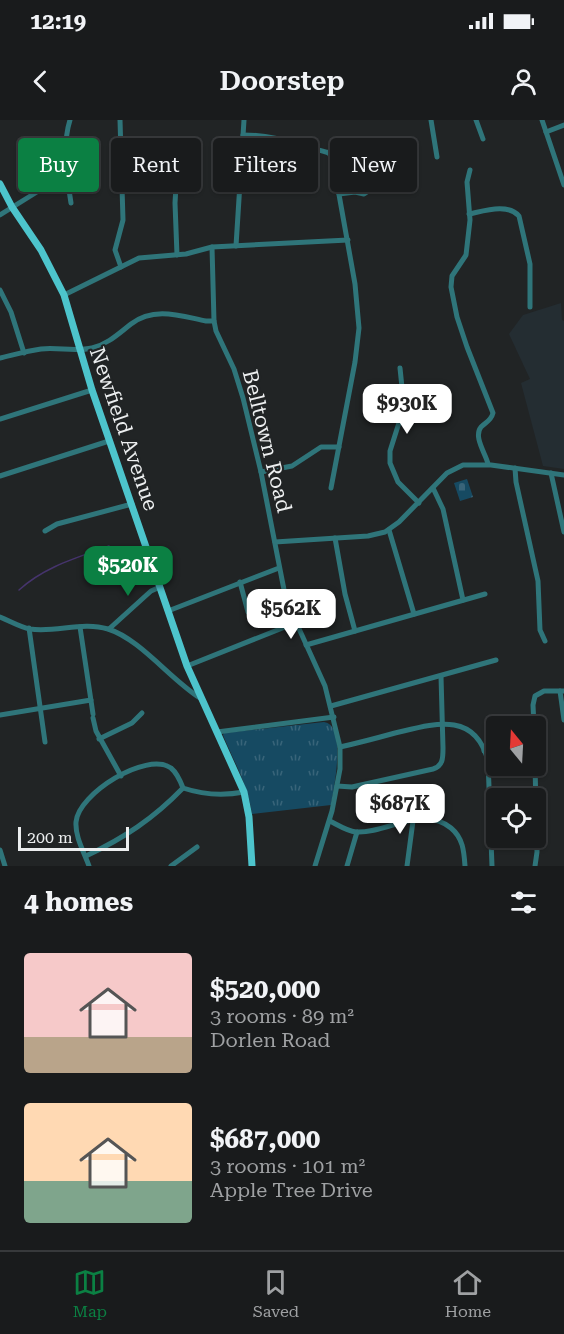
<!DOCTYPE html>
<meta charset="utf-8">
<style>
:root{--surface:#191b1c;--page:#262829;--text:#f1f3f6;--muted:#9fa1a3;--line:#37393b;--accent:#0b8043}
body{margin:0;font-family:"Roboto Serif",serif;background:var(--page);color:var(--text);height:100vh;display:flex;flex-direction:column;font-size:22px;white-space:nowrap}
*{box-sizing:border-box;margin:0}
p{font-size:20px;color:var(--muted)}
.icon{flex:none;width:33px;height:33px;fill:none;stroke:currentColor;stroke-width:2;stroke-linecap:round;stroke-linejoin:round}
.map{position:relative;height:746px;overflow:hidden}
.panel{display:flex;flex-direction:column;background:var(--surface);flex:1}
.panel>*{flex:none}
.guide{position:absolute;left:18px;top:18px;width:528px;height:54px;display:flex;gap:12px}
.needle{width:39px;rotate:342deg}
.buttons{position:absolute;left:486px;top:596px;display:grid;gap:12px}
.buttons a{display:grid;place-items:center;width:60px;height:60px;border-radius:6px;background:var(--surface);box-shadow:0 2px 4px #0004,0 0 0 2px var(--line);font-size:30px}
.scale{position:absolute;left:18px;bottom:15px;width:111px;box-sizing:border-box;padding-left:6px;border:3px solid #eceeef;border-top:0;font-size:16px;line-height:21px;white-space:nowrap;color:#eceeef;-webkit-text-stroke:4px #212425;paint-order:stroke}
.price{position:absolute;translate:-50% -51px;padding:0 14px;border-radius:12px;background:#fff;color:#222;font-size:20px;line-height:39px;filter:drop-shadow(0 2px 3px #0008)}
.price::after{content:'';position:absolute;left:50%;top:36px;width:18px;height:14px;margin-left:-9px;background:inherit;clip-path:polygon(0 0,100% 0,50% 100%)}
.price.on{background:var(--accent);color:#fff}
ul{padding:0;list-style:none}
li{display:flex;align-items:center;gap:18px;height:150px;padding:0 24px}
li span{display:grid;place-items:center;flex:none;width:168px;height:120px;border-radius:6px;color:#555}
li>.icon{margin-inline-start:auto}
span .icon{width:72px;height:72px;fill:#fffc;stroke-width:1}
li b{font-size:26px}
h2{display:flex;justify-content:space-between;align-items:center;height:72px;padding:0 24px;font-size:26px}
.tag{padding:0 21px;border-radius:6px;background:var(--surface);box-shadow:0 2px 4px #0004,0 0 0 2px var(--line);font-size:21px;line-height:54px}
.tag.on{background:var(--accent);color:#fff}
.status{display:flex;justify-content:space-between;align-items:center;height:42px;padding:0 30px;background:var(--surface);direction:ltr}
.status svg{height:16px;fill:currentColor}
header{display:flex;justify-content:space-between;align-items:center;height:78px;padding:0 24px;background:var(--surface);font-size:27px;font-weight:600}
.dock{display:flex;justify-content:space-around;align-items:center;height:84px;border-top:2px solid var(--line);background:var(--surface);font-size:16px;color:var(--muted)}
.dock a{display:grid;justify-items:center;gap:3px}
.dock .on{color:var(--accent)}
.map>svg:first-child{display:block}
.built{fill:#242d32}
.cemetery{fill:url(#cemetery-stones)}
.park{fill:url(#park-tufts)}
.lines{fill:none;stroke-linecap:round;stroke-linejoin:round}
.stream{stroke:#46346d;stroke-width:1.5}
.minor{stroke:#2f757a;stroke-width:5}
.major{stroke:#4dc4cc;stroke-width:7}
.labels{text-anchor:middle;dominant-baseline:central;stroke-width:4.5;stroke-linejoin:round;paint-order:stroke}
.street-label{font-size:21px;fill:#eceeef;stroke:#212425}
</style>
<div class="status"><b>12:19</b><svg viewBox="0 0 49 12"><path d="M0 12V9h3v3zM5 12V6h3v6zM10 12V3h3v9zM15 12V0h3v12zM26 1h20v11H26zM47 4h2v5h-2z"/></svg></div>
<header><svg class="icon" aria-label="back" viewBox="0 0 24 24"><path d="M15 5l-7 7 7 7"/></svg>Doorstep<svg class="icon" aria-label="person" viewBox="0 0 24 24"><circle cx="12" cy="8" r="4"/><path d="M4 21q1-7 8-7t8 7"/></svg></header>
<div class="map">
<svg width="564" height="746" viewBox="0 0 564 746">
<defs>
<pattern id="cemetery-stones" width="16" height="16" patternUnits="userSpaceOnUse" patternTransform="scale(1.5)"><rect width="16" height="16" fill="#164a62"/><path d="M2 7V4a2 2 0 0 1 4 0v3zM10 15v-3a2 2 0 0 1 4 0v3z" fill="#386479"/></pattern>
<pattern id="park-tufts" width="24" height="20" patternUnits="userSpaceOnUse" patternTransform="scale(1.5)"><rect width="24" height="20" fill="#164a62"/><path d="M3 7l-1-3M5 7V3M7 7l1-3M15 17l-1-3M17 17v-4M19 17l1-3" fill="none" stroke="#386479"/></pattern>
</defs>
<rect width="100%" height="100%" fill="#212425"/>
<path class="built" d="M561,183L562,200L564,201V349L543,346L521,263L530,259L509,214L523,195Z"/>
<path class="cemetery" d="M467,359L473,377L460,381L454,363Z"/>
<path class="park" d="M324,602C347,605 334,667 331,685L252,694C248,665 234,642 223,615L224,613Z"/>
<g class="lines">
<path class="stream" d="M19,470C44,447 76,438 109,426"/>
<g class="minor">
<path d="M70,0C62,25 67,58 71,83"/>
<path d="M120,0L123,100L115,130L121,147"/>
<path d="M431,0L437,37"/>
<path d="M476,0L483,19"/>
<path d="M542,0L564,65"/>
<path d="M546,12L564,5"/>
<path d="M243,15C277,15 298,25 329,33L333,41L355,164L359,208L355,242L331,368"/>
<path d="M177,24L178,33L175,83L177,135"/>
<path d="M329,33L333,24C345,16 369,21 380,28"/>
<path d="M470,50L467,62L470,100L466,135L452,156L451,167L457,197L467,227L493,293C491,301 486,302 481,307C473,317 486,334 488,344"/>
<path d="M339,74L355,72L365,65L370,70L364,74L355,72"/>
<path d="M469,94C484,91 508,83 519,96L530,144V187"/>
<path d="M0,95L48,65L68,62"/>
<path d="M236,126L244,0"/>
<path d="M212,127L214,201"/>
<path d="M0,170L11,192L24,233"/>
<path d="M64,175L139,138L186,134L212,127L348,120"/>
<path d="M0,238C13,235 27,231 41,229C58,227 75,232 92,228C108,224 118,214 131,204C154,186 181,196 206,201H214L216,211L234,249L243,278L261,352L286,480L325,566L340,627V649L332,691L315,746"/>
<path d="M400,248L404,287L390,331V343L398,362L419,383"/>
<path d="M0,299L92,270"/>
<path d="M515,348L516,362L538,461L540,510L545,521"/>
<path d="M261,352L292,346L321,327H339"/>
<path d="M551,353L564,412"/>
<path d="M0,356L109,321"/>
<path d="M433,368L443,389L463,480"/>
<path d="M389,410L414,494"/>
<path d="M45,411L57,404L132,384"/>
<path d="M335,418L345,474L355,511"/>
<path d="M275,422L368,416L385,412L399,402L447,353L463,345H491L564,355"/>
<path d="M240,462L248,492"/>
<path d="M168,491L279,448"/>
<path d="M0,497C10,501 20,507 30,509C56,513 82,501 108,509C140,519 170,559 200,578"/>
<path d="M80,507L93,594"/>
<path d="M29,508L45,622"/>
<path d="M109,509L151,471L160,467"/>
<path d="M306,525L485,474"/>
<path d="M187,546L295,503"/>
<path d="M560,571L564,600"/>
<path d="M331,586L496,540"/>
<path d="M0,595L91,580"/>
<path d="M93,598L96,611L121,656"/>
<path d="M534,606L533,585L535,576L544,571H564"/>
<path d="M217,612L334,597"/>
<path d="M99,619L132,603L142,593"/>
<path d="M340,627C358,623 377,618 395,613C433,604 475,590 488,641L492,746"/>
<path d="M484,631L496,630"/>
<path d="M535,645L537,732L535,746"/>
<path d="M337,666L352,667L433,649C443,646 443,638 443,628L441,556"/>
<path d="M330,701C338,705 347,711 356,712C387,714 422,684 451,708C463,718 464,731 465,746"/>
<path d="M0,730L5,746"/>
<path d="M86,736C124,718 153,699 183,668"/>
<path d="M89,746C84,732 75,717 76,702C78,674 146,631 171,648C177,653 180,660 183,668C204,675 222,676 244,672"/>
<path d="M171,746L197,727"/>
<path d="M347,746L357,712"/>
<path d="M407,746L413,701"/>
</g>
<path class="major" d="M0,64L12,87L41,130L64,175L92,270L187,546L244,672L249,697L252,746"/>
</g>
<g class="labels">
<g class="street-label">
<text transform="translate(124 309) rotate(71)">Newfield Avenue</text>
<text transform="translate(267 321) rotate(76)">Belltown Road</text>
</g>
</g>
</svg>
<div class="buttons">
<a><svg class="needle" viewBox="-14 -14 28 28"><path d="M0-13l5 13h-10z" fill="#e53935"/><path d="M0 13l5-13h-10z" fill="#9fa1a3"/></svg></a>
<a><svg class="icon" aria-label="locate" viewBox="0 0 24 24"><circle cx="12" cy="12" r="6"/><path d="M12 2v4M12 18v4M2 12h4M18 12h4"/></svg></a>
</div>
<div class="scale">200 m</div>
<b class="price" style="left:407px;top:315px">$930K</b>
<b class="price on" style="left:128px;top:477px">$520K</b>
<b class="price" style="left:291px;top:520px">$562K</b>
<b class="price" style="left:400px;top:715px">$687K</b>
<div class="guide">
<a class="tag on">Buy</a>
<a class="tag">Rent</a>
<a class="tag">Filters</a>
<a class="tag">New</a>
</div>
</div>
<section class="panel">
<h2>4 homes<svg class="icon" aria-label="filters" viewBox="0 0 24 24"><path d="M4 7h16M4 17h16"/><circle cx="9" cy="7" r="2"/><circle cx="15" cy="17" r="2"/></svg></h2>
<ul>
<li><span style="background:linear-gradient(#f6c9c9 70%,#b9a48a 0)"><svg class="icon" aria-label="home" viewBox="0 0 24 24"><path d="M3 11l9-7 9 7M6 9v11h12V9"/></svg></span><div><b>$520,000</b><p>3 rooms · 89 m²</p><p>Dorlen Road</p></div></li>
<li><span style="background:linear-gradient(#ffd9b3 65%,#7fa58c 0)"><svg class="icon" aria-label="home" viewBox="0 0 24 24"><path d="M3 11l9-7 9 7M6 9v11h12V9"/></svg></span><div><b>$687,000</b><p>3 rooms · 101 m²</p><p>Apple Tree Drive</p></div></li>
</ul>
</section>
<nav class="dock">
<a class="on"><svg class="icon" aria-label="map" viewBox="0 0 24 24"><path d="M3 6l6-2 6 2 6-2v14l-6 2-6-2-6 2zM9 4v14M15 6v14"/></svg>Map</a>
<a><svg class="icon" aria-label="saved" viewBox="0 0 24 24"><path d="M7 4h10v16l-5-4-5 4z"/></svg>Saved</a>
<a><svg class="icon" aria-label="home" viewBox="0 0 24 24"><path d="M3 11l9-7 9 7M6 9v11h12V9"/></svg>Home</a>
</nav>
